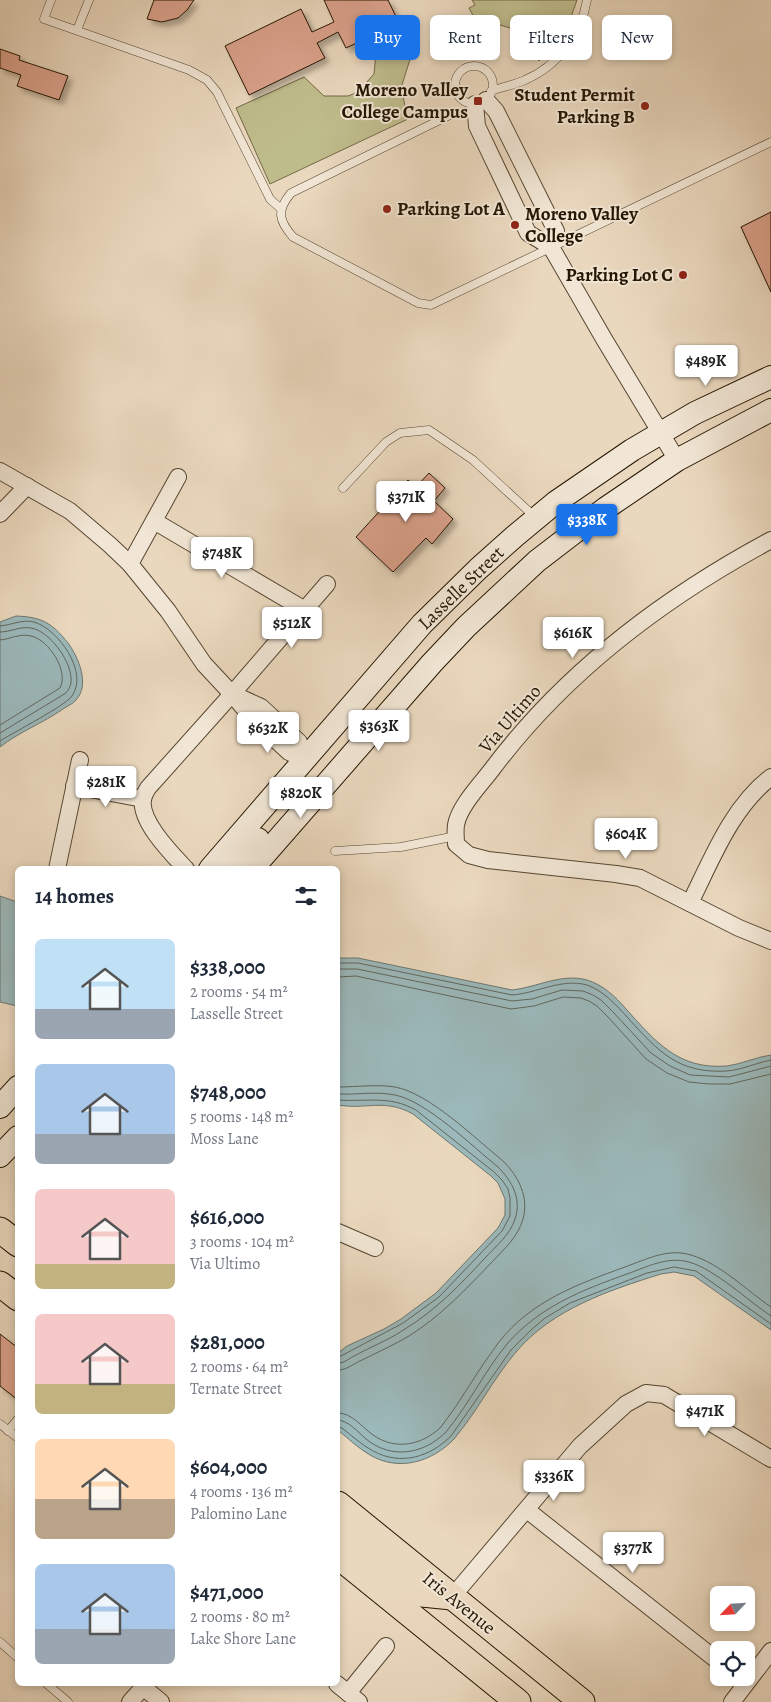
<!DOCTYPE html>
<meta charset="utf-8">
<style>
:root{--surface:#fff;--page:#f6f6f7;--text:#1f2937;--muted:#747a83;--accent:#1a73e8}
body{margin:0;font-family:Alegreya,serif;background:var(--page);color:var(--text);height:100vh;display:flex;flex-direction:column;font-size:19px;white-space:nowrap}
*{box-sizing:border-box;margin:0}
p{font-size:16px;color:var(--muted)}
.icon{flex:none;width:28px;height:28px;fill:none;stroke:currentColor;stroke-width:2;stroke-linecap:round;stroke-linejoin:round}
.map{position:relative;flex:1;overflow:hidden}
.sheet{position:absolute;left:15px;top:866px;width:325px;height:820px;display:flex;flex-direction:column;background:var(--surface);border-radius:8px;box-shadow:0 2px 8px #0003}
.sheet>*{flex:none}
.guide{position:absolute;left:355px;top:15px;width:340px;height:45px;display:flex;gap:10px}
.needle{width:32px;rotate:245deg}
.tools{position:absolute;left:710px;top:1586px;display:grid;gap:10px}
.tools a{display:grid;place-items:center;width:45px;height:45px;border-radius:8px;background:var(--surface);box-shadow:0 2px 8px #0003;font-size:25px}
.price{position:absolute;translate:-50% -42px;padding:0 11px;border-radius:5px;background:#fff;color:#222;font-size:16px;line-height:32px;filter:drop-shadow(0 1px 2px #0008)}
.price::after{content:'';position:absolute;left:50%;top:30px;width:15px;height:11px;margin-left:-8px;background:inherit;clip-path:polygon(0 0,100% 0,50% 100%)}
.price.on{background:var(--accent);color:#fff}
ul{padding:0;list-style:none}
li{display:flex;align-items:center;gap:15px;height:125px;padding:0 20px}
li span{display:grid;place-items:center;flex:none;width:140px;height:100px;border-radius:8px;color:#555}
li>.icon{margin-inline-start:auto}
span .icon{width:60px;height:60px;fill:#fffc;stroke-width:1}
li b{font-size:21px}
h2{display:flex;justify-content:space-between;align-items:center;height:60px;padding:0 20px;font-size:21px}
.tag{padding:0 18px;border-radius:8px;background:var(--surface);box-shadow:0 2px 8px #0003;font-size:18px;line-height:45px}
.tag.on{background:var(--accent);color:#fff}
.map>svg:first-child{display:block}
.green{fill:#bfbc8c;stroke:#726947}
.water{fill:#9bb8ba;stroke:#6c7770}
.lines{fill:none;stroke-linecap:round;stroke-linejoin:round}
.shore{stroke:#60675e;stroke-width:1}
.building{fill:#dba28c;stroke:#251602;filter:url(#shadow)}
.service-casing{stroke:#564631;stroke-width:9}
.minor-casing{stroke:#564631;stroke-width:18}
.secondary-casing{stroke:#251602;stroke-width:24}
.primary-casing{stroke:#251602;stroke-width:27}
.service{stroke:#f1e6d5;stroke-width:8}
.minor{stroke:#f1e6d5;stroke-width:16}
.secondary{stroke:#f1e6d5;stroke-width:22}
.primary{stroke:#ead8be;stroke-width:25}
.poi-dot{fill:#8f2418;stroke:#f1e6d5;stroke-width:2}
.labels{text-anchor:middle;dominant-baseline:central;stroke-width:4;stroke-linejoin:round;paint-order:stroke}
.poi-label{font-size:19px;font-weight:bold;fill:#251602;stroke:#f1e6d5;text-anchor:end}
.street-label{font-size:19px;fill:#251602;stroke:#f1e6d5}
</style>
<div class="map">
<svg width="771" height="1702" viewBox="0 0 771 1702">
<defs>
<filter id="shadow"><feDropShadow dx="4.5" dy="4.5" stdDeviation="2.5" flood-color="#0004"/></filter>
</defs>
<rect width="100%" height="100%" fill="#ead8be"/>
<filter id="stains"><feTurbulence type="fractalNoise" baseFrequency=".004" numOctaves="4"/><feColorMatrix values="0 0 0 0 .2 0 0 0 0 .09 0 0 0 0 .02 0 0 0 .5 -.17"/></filter>
<radialGradient id="worn" r=".72"><stop offset=".6" stop-color="#630" stop-opacity="0"/><stop offset="1" stop-color="#630" stop-opacity=".3"/></radialGradient>
<g class="green">
<path d="M472,0H577L566,31L539,61L510,28L474,17L469,8L475,5Z"/>
<path d="M400,30L412,53L401,88L408,119L270,184L236,108L304,77L324,96H348L358,92L374,74L377,43Z"/>
</g>
<g class="water">
<path d="M16,616C42,617 52,623 68,643C79,658 90,685 76,700C73,704 67,706 63,709C43,723 19,732 0,747V622Z"/>
<path d="M0,896L17,902V1006L0,1002Z"/>
<path d="M338,958H358L512,990C538,987 561,973 587,980C603,985 615,996 626,1009C655,1041 678,1070 727,1066C742,1064 756,1057 771,1055V1330L694,1276L674,1272L661,1274C610,1290 552,1309 516,1352C493,1379 477,1412 454,1439C432,1462 399,1472 370,1455C358,1448 349,1439 339,1431L338,1353L347,1346L384,1329L401,1319L436,1293L498,1228L505,1215V1199L498,1183L491,1176L413,1114C384,1098 367,1110 338,1105Z"/>
</g>
<g class="lines">
<g class="shore">
<path d="M0,626C12,625 22,619 34,622C58,629 89,672 72,696C65,706 14,732 0,741"/>
<path d="M0,632C11,632 20,626 31,628C50,631 73,663 71,682C71,686 68,690 66,693L0,733"/>
<path d="M0,640C11,639 20,633 31,636C49,640 69,671 60,688L0,725"/>
<path d="M338,963H358L512,995C538,993 561,978 587,985C604,991 616,1005 628,1018C658,1051 678,1074 727,1071C741,1070 756,1063 771,1060"/>
<path d="M338,969H357L512,1001L532,999L562,990L583,991L593,995L601,1000L613,1012L651,1053L670,1066L690,1075L729,1077L771,1066"/>
<path d="M338,977L356,976L511,1009L534,1006L563,997L581,998L589,1001L597,1006L608,1017L646,1059L667,1073L689,1082L709,1084H730L771,1074"/>
<path d="M338,1087C357,1087 377,1084 395,1087C429,1093 476,1139 503,1161C519,1177 529,1197 523,1219C518,1237 504,1249 492,1262C466,1289 441,1316 409,1336C394,1345 378,1352 362,1360C353,1364 347,1370 338,1370"/>
<path d="M338,1094C356,1095 376,1091 395,1095C426,1101 472,1146 498,1167C512,1181 522,1199 515,1219C510,1235 496,1246 485,1258C461,1284 436,1310 405,1329C386,1342 364,1349 344,1362L338,1363"/>
<path d="M338,1100C366,1102 389,1095 416,1110L494,1172L502,1180L508,1189L510,1198V1216L502,1231L439,1297L403,1323L341,1356H338"/>
<path d="M338,1413C352,1413 362,1427 373,1435C396,1451 422,1445 441,1427C462,1400 478,1369 499,1342C531,1301 578,1284 625,1267C647,1259 668,1248 691,1255C721,1264 746,1290 771,1307"/>
<path d="M338,1420C349,1421 358,1432 366,1439C392,1460 424,1454 446,1432C469,1404 484,1372 507,1344C539,1307 582,1290 627,1274C647,1267 667,1256 689,1262C716,1270 747,1300 771,1316"/>
<path d="M338,1427L342,1428C352,1436 362,1445 373,1451C401,1466 430,1457 451,1436L511,1350L531,1330L545,1318L570,1303L647,1273L674,1267L696,1271L771,1324"/>
</g>
</g>
<g class="building">
<path d="M154,0H194L187,10L178,18L162,22L147,19Z"/>
<path d="M324,0H388L399,23L346,48L338,32L317,43L325,58L249,95L225,46L301,9L312,32L334,22Z"/>
<path d="M0,49L20,56L19,60L68,76L59,100L17,86L21,75L0,68Z"/>
<path d="M771,212V292L741,227Z"/>
<path d="M429,473L445,488L434,501L453,519L432,544L426,538L393,572L356,537L408,480L416,487Z"/>
<path d="M0,1334L18,1348V1400L0,1386Z"/>
</g>
<g class="lines">
<g class="service-casing">
<g id="service">
<path d="M51,0L44,19L189,70L207,80L217,92L270,199L281,209"/>
<path d="M77,30L89,0"/>
<circle cx="474" cy="85" r="19"/>
<path d="M491,91C502,87 514,85 525,80C558,66 581,35 587,0"/>
<path d="M450,115L291,193C276,211 279,221 293,237L418,303L431,305L771,142"/>
<path d="M343,488L386,442L400,433L429,430L473,460L535,517"/>
<path d="M335,851L401,847L456,836"/>
<path d="M0,1424L18,1438"/>
<path d="M8,1431L18,1419"/>
<path d="M0,1642L18,1658"/>
<path d="M47,1684L68,1702"/>
</g>
</g>
<g class="minor-casing">
<g id="minor">
<path d="M486,100L496,111L556,231L551,247"/>
<path d="M475,104L477,126L528,233L551,247L604,339L677,460"/>
<path d="M0,471L70,511L110,545L130,564L168,611L204,664L232,694L252,718L289,752L305,760"/>
<path d="M0,514L27,486"/>
<path d="M154,521L305,610"/>
<path d="M771,540C665,597 566,671 493,768C482,783 459,806 456,825C455,831 456,838 456,844L469,855L488,860L616,874L640,878L739,928L771,941"/>
<path d="M130,564L178,477"/>
<path d="M237,696L261,707L299,742L305,760"/>
<path d="M74,786L143,799"/>
<path d="M57,869L80,760"/>
<path d="M186,869C172,854 139,821 143,799C144,795 146,791 148,788L232,694L327,584"/>
<path d="M690,903C712,859 731,808 771,777"/>
<path d="M338,1232L375,1248"/>
<path d="M527,1510L719,1662"/>
<path d="M452,1597L580,1446L626,1404L646,1393L664,1395L771,1459"/>
<path d="M337,1684L359,1702"/>
<path d="M143,1687L161,1702"/>
<path d="M348,1693L386,1646"/>
<path d="M130,1702L146,1684"/>
<path d="M732,1702L771,1651"/>
</g>
</g>
<g class="secondary-casing">
<g id="secondary">
<path d="M210,869L422,624L478,569L515,536L556,502L632,450L695,413L771,377"/>
<path d="M232,869L258,839"/>
<path d="M252,869L432,663L466,627L537,561L606,508L677,460L771,410"/>
<path d="M0,1107L18,1087"/>
<path d="M0,1156L18,1137"/>
</g>
</g>
<g class="primary-casing">
<g id="primary">
<path d="M0,1230L18,1244"/>
<path d="M0,1284L18,1298"/>
<path d="M338,1504L582,1702"/>
<path d="M338,1532L412,1593L452,1597"/>
<path d="M338,1556L518,1702"/>
</g>
</g>
<use href="#service" class="service"/>
<use href="#minor" class="minor"/>
<use href="#secondary" class="secondary"/>
<use href="#primary" class="primary"/>
</g>
<g class="poi-dot">
<rect x="473" y="96" width="10" height="10" rx="2.5"/>
<circle cx="645" cy="106" r="5"/>
<circle cx="387" cy="209" r="5"/>
<circle cx="515" cy="225" r="5"/>
<circle cx="683" cy="275" r="5"/>
</g>
<g class="labels">
<g class="poi-label">
<text x="468" y="90">Moreno Valley<tspan x="468" dy="22">College Campus</tspan></text>
<text x="635" y="95">Student Permit<tspan x="635" dy="22">Parking B</tspan></text>
<text x="397" y="209" text-anchor="start">Parking Lot A</text>
<text x="525" y="214" text-anchor="start">Moreno Valley<tspan x="525" dy="22">College</tspan></text>
<text x="673" y="275">Parking Lot C</text>
</g>
<g class="street-label">
<text transform="translate(461 588) rotate(-44)">Lasselle Street</text>
<text transform="translate(510 719) rotate(-49)">Via Ultimo</text>
<text transform="translate(459 1603) rotate(39)">Iris Avenue</text>
</g>
</g>
<rect width="100%" height="100%" filter="url(#stains)"/>
<rect width="100%" height="100%" fill="url(#worn)"/>
</svg>
<div class="tools">
<a><svg class="needle" viewBox="-14 -14 28 28"><path d="M0-13l5 13h-10z" fill="#e53935"/><path d="M0 13l5-13h-10z" fill="#747a83"/></svg></a>
<a><svg class="icon" aria-label="locate" viewBox="0 0 24 24"><circle cx="12" cy="12" r="6"/><path d="M12 2v4M12 18v4M2 12h4M18 12h4"/></svg></a>
</div>
<b class="price" style="left:706px;top:387px">$489K</b>
<b class="price" style="left:406px;top:523px">$371K</b>
<b class="price on" style="left:587px;top:546px">$338K</b>
<b class="price" style="left:222px;top:579px">$748K</b>
<b class="price" style="left:292px;top:649px">$512K</b>
<b class="price" style="left:573px;top:659px">$616K</b>
<b class="price" style="left:379px;top:752px">$363K</b>
<b class="price" style="left:268px;top:754px">$632K</b>
<b class="price" style="left:106px;top:808px">$281K</b>
<b class="price" style="left:301px;top:819px">$820K</b>
<b class="price" style="left:626px;top:860px">$604K</b>
<b class="price" style="left:705px;top:1437px">$471K</b>
<b class="price" style="left:554px;top:1502px">$336K</b>
<b class="price" style="left:633px;top:1574px">$377K</b>
<div class="guide">
<a class="tag on">Buy</a>
<a class="tag">Rent</a>
<a class="tag">Filters</a>
<a class="tag">New</a>
</div>
<section class="sheet">
<h2>14 homes<svg class="icon" aria-label="filters" viewBox="0 0 24 24"><path d="M4 7h16M4 17h16"/><circle cx="9" cy="7" r="2"/><circle cx="15" cy="17" r="2"/></svg></h2>
<ul>
<li><span style="background:linear-gradient(#bfe0f5 70%,#9aa5b1 0)"><svg class="icon" aria-label="home" viewBox="0 0 24 24"><path d="M3 11l9-7 9 7M6 9v11h12V9"/></svg></span><div><b>$338,000</b><p>2 rooms · 54 m²</p><p>Lasselle Street</p></div></li>
<li><span style="background:linear-gradient(#a9c7e8 70%,#9aa5b1 0)"><svg class="icon" aria-label="home" viewBox="0 0 24 24"><path d="M3 11l9-7 9 7M6 9v11h12V9"/></svg></span><div><b>$748,000</b><p>5 rooms · 148 m²</p><p>Moss Lane</p></div></li>
<li><span style="background:linear-gradient(#f6c9c9 75%,#c2b280 0)"><svg class="icon" aria-label="home" viewBox="0 0 24 24"><path d="M3 11l9-7 9 7M6 9v11h12V9"/></svg></span><div><b>$616,000</b><p>3 rooms · 104 m²</p><p>Via Ultimo</p></div></li>
<li><span style="background:linear-gradient(#f6c9c9 70%,#c2b280 0)"><svg class="icon" aria-label="home" viewBox="0 0 24 24"><path d="M3 11l9-7 9 7M6 9v11h12V9"/></svg></span><div><b>$281,000</b><p>2 rooms · 64 m²</p><p>Ternate Street</p></div></li>
<li><span style="background:linear-gradient(#ffd9b3 60%,#b9a48a 0)"><svg class="icon" aria-label="home" viewBox="0 0 24 24"><path d="M3 11l9-7 9 7M6 9v11h12V9"/></svg></span><div><b>$604,000</b><p>4 rooms · 136 m²</p><p>Palomino Lane</p></div></li>
<li><span style="background:linear-gradient(#a9c7e8 65%,#9aa5b1 0)"><svg class="icon" aria-label="home" viewBox="0 0 24 24"><path d="M3 11l9-7 9 7M6 9v11h12V9"/></svg></span><div><b>$471,000</b><p>2 rooms · 80 m²</p><p>Lake Shore Lane</p></div></li>
</ul>
</section>
</div>
